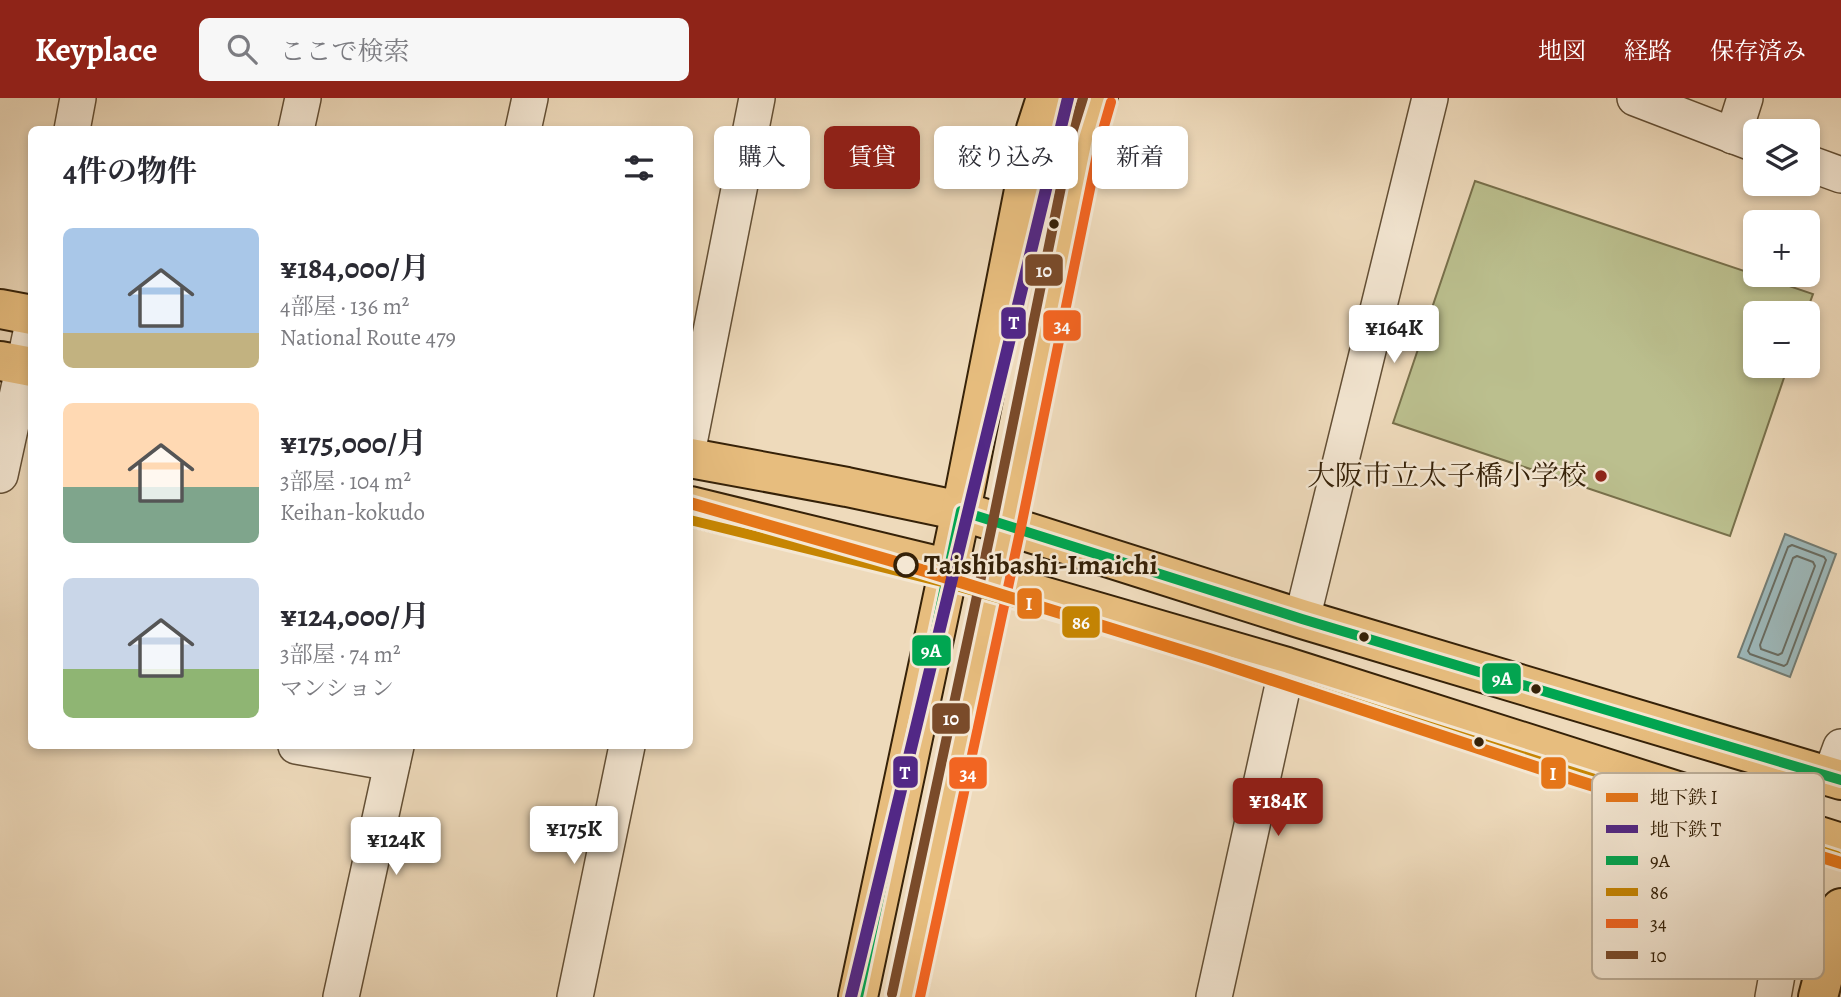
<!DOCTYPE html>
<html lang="ja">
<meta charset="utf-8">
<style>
:root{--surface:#fff;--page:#f7f7f7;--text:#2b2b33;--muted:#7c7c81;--accent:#8f2418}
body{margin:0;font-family:Alegreya,"Noto Serif JP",serif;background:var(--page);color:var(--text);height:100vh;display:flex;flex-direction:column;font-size:26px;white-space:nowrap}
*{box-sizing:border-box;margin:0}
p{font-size:23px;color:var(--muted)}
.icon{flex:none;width:38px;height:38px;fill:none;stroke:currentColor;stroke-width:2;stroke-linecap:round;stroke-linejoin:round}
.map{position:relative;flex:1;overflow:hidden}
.panel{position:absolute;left:28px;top:28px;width:665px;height:623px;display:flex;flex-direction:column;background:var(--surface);border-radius:10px;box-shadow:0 4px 10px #0003}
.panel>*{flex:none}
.guide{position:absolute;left:714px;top:28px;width:665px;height:63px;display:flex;gap:14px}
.fabs{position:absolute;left:1743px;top:21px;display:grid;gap:14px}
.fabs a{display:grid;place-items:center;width:77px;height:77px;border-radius:10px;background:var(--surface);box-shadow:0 4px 10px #0003;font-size:35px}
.price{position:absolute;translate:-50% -60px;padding:0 16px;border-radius:7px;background:#fff;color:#222;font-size:23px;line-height:46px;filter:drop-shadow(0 2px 4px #0008)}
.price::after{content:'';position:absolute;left:50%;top:42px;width:21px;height:16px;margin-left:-10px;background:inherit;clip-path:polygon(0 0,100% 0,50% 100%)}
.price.on{background:var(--accent);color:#fff}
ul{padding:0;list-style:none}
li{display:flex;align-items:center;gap:21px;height:175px;padding:0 35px}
li span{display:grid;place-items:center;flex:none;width:196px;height:140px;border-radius:10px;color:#555}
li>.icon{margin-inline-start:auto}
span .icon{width:84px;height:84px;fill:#fffc;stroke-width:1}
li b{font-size:30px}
h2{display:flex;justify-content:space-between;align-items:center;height:84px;padding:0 35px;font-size:30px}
.pill{padding:0 24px;border-radius:10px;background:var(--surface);box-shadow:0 4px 10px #0003;font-size:24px;line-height:63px}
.pill.on{background:var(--accent);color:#fff}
header{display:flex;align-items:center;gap:42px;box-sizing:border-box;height:98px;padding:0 35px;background:var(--accent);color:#fff}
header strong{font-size:33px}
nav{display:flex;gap:38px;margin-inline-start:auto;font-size:24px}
.search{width:490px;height:63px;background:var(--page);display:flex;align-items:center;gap:18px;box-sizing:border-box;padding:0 24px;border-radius:10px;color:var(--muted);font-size:26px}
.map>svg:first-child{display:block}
.green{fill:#bbbf8e;stroke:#78704b;stroke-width:2}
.water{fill:#9db8ba;stroke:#737c73;stroke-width:2}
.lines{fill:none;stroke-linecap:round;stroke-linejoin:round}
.shore{stroke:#696c61;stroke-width:2}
.street-casing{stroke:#634f35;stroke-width:38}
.highway-casing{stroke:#352108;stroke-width:42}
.street{stroke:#f4e7d3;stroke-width:35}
.highway{stroke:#e7bd7e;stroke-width:38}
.bus-1-casing{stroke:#f4e7d3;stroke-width:16}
.bus-2-casing{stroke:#f4e7d3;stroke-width:16}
.bus-3-casing{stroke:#f4e7d3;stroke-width:16}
.bus-4-casing{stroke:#f4e7d3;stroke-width:16}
.bus-1{stroke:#00a651;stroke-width:10}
.bus-2{stroke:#c68502;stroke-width:10}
.bus-3{stroke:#f26522;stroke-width:10}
.bus-4{stroke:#7a4b2a;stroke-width:10}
.metro-1-casing{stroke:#f4e7d3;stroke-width:18}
.metro-2-casing{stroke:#f4e7d3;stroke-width:18}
.metro-1{stroke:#e57619;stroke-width:12}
.metro-2{stroke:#522886;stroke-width:12}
.bus-dot{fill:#352108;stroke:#f4e7d3;stroke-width:2.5}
.poi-dot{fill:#8f2418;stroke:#f4e7d3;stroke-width:2.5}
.stop-dot{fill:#f4e7d3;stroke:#352108;stroke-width:3.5}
.labels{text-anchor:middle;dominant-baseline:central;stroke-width:5;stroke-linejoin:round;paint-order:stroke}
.poi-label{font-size:28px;fill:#352108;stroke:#f4e7d3;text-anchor:end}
.stop-label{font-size:28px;font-weight:bold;fill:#352108;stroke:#f4e7d3;text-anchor:start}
.key{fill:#f4e7d3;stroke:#bbac96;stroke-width:2}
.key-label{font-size:19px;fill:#352108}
.line-badge{stroke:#f4e7d3;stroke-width:2.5}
.badge-label{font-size:19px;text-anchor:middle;font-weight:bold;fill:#fff}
</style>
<header>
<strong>Keyplace</strong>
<div class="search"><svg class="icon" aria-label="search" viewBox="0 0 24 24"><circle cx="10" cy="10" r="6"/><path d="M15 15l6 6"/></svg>ここで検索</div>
<nav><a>地図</a><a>経路</a><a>保存済み</a></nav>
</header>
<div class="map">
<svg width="1841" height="899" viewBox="0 0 1841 899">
<rect width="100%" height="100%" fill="#eedabb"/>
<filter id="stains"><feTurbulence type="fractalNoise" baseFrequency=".00286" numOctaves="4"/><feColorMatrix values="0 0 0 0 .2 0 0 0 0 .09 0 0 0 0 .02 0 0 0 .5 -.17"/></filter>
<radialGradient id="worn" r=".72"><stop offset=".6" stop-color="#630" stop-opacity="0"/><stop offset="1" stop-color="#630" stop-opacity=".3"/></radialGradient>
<path class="green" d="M1475,83L1813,196L1806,215H1755V268H1788L1730,438L1393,325Z"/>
<path class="water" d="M1785,436L1836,456L1790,579L1738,559Z"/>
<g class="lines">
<g class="shore">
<path d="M1792,447L1824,459L1826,462L1787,566L1784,568L1750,556L1748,553L1788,449Z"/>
<path d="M1797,458L1813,464L1815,468L1782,555L1778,557L1761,551L1760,547L1793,460Z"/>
</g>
<g class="street-casing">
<g id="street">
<path d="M1635,0L1755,46"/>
<path d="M72,32L78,0"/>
<path d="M296,32L303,0"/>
<path d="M523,32L530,0"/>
<path d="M1733,38L1745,0"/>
<path d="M1808,65L1841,77"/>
<path d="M690,340L757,0"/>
<path d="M0,377L32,230"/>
<path d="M1302,521L1430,0"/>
<path d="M296,648L392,665"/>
<path d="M1830,679L1841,649"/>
<path d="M341,899L396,648"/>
<path d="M575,899L627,648"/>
<path d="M1214,899L1287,569"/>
<path d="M1773,899L1795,777L1806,734"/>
</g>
</g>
<g class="highway-casing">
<g id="highway">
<path d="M0,211L32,217"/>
<path d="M0,263L32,269"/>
<path d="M690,360L847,389L961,413L1302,521L1841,682"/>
<path d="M690,408L950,471L994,484L1287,569L1841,745"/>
<path d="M858,899L961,413L1036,31L1046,0"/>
<path d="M906,899L1007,426L1086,38L1098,0"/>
<path d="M1818,899L1841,810"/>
</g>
</g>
<use href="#street" class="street"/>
<use href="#highway" class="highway"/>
<g class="bus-1-casing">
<path id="bus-1" d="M858,899L961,413L1302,521L1841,682"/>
</g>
<g class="bus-2-casing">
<path id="bus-2" d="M690,422L946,485L1283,582L1837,758"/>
</g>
<g class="bus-3-casing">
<path id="bus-3" d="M920,899L1021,429L1100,42L1111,4"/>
</g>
<g class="bus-4-casing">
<path id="bus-4" d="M892,896L993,423L1072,35L1083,0"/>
</g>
<use href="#bus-1" class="bus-1"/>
<use href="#bus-2" class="bus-2"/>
<use href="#bus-3" class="bus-3"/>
<use href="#bus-4" class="bus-4"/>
<g class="metro-1-casing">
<path id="metro-1" d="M690,405L889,462L1209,561L1578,683L1841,765"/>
</g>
<g class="metro-2-casing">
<path id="metro-2" d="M851,899L1068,0"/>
</g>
<use href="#metro-1" class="metro-1"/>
<use href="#metro-2" class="metro-2"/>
</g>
<g class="bus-dot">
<circle cx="1054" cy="126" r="6"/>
<circle cx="1364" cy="539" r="6"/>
<circle cx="1536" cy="591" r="6"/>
<circle cx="1479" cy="644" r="6"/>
</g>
<circle class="poi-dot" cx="1601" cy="378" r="7"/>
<circle class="stop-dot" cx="906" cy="467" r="11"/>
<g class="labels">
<g class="poi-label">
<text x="1587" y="378">大阪市立太子橋小学校</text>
</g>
<g class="stop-label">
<text x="924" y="467">Taishibashi-Imaichi</text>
</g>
</g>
<rect x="1592" y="675" width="232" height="206" rx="10" class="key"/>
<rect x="1606" y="695" width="32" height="9" fill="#e57619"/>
<rect x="1606" y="727" width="32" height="8" fill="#522886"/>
<rect x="1606" y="758" width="32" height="9" fill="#00a651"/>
<rect x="1606" y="790" width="32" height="8" fill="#c68502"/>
<rect x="1606" y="821" width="32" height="9" fill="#f26522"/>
<rect x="1606" y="853" width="32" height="8" fill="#7a4b2a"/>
<g class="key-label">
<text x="1650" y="706">地下鉄 I</text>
<text x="1650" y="738">地下鉄 T</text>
<text x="1650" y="769">9A</text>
<text x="1650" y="801">86</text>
<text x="1650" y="832">34</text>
<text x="1650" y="864">10</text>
</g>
<g class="line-badge">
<rect x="1024" y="155" width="40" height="34" rx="7" fill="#7a4b2a"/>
<rect x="1000" y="208" width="27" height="34" rx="7" fill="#522886"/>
<rect x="1042" y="211" width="40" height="33" rx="7" fill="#f26522"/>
<rect x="1016" y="489" width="27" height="33" rx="7" fill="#e57619"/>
<rect x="1061" y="507" width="40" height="34" rx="7" fill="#c68502"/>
<rect x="911" y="536" width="41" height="33" rx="7" fill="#00a651"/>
<rect x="1481" y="564" width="41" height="33" rx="7" fill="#00a651"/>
<rect x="931" y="604" width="40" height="33" rx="7" fill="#7a4b2a"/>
<rect x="892" y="657" width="27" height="34" rx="7" fill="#522886"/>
<rect x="1540" y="658" width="27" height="34" rx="7" fill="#e57619"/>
<rect x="948" y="658" width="40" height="34" rx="7" fill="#f26522"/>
</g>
<g class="badge-label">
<text x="1044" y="179">10</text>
<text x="1014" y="231">T</text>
<text x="1062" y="234">34</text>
<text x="1029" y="512">I</text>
<text x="1081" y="531">86</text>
<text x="931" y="559">9A</text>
<text x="1502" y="587">9A</text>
<text x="951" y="627">10</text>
<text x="905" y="681">T</text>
<text x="1553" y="682">I</text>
<text x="968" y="682">34</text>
</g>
<rect width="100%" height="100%" filter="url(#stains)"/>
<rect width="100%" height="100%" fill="url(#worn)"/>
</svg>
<div class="fabs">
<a><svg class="icon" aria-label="layers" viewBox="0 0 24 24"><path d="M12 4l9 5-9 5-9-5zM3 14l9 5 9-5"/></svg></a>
<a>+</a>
<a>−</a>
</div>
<b class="price" style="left:1394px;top:267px">¥164K</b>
<b class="price on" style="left:1278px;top:740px">¥184K</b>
<b class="price" style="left:574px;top:768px">¥175K</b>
<b class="price" style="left:396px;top:779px">¥124K</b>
<div class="guide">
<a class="pill">購入</a>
<a class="pill on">賃貸</a>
<a class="pill">絞り込み</a>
<a class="pill">新着</a>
</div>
<section class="panel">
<h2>4件の物件<svg class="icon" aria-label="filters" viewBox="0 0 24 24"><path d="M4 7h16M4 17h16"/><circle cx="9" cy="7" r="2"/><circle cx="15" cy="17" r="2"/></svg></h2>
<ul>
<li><span style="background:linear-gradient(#a9c7e8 75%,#c2b280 0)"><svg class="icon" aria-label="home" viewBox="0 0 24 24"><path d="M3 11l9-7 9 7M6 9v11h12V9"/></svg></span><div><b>¥184,000/月</b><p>4部屋 · 136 m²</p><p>National Route 479</p></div></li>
<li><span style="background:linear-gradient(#ffd9b3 60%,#7fa58c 0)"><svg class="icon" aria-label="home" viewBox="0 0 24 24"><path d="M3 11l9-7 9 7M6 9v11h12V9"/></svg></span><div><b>¥175,000/月</b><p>3部屋 · 104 m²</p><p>Keihan-kokudo</p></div></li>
<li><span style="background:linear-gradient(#c9d6e8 65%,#8fb573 0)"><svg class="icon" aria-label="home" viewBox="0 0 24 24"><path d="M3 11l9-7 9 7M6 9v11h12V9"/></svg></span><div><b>¥124,000/月</b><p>3部屋 · 74 m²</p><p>マンション</p></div></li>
</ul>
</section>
</div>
